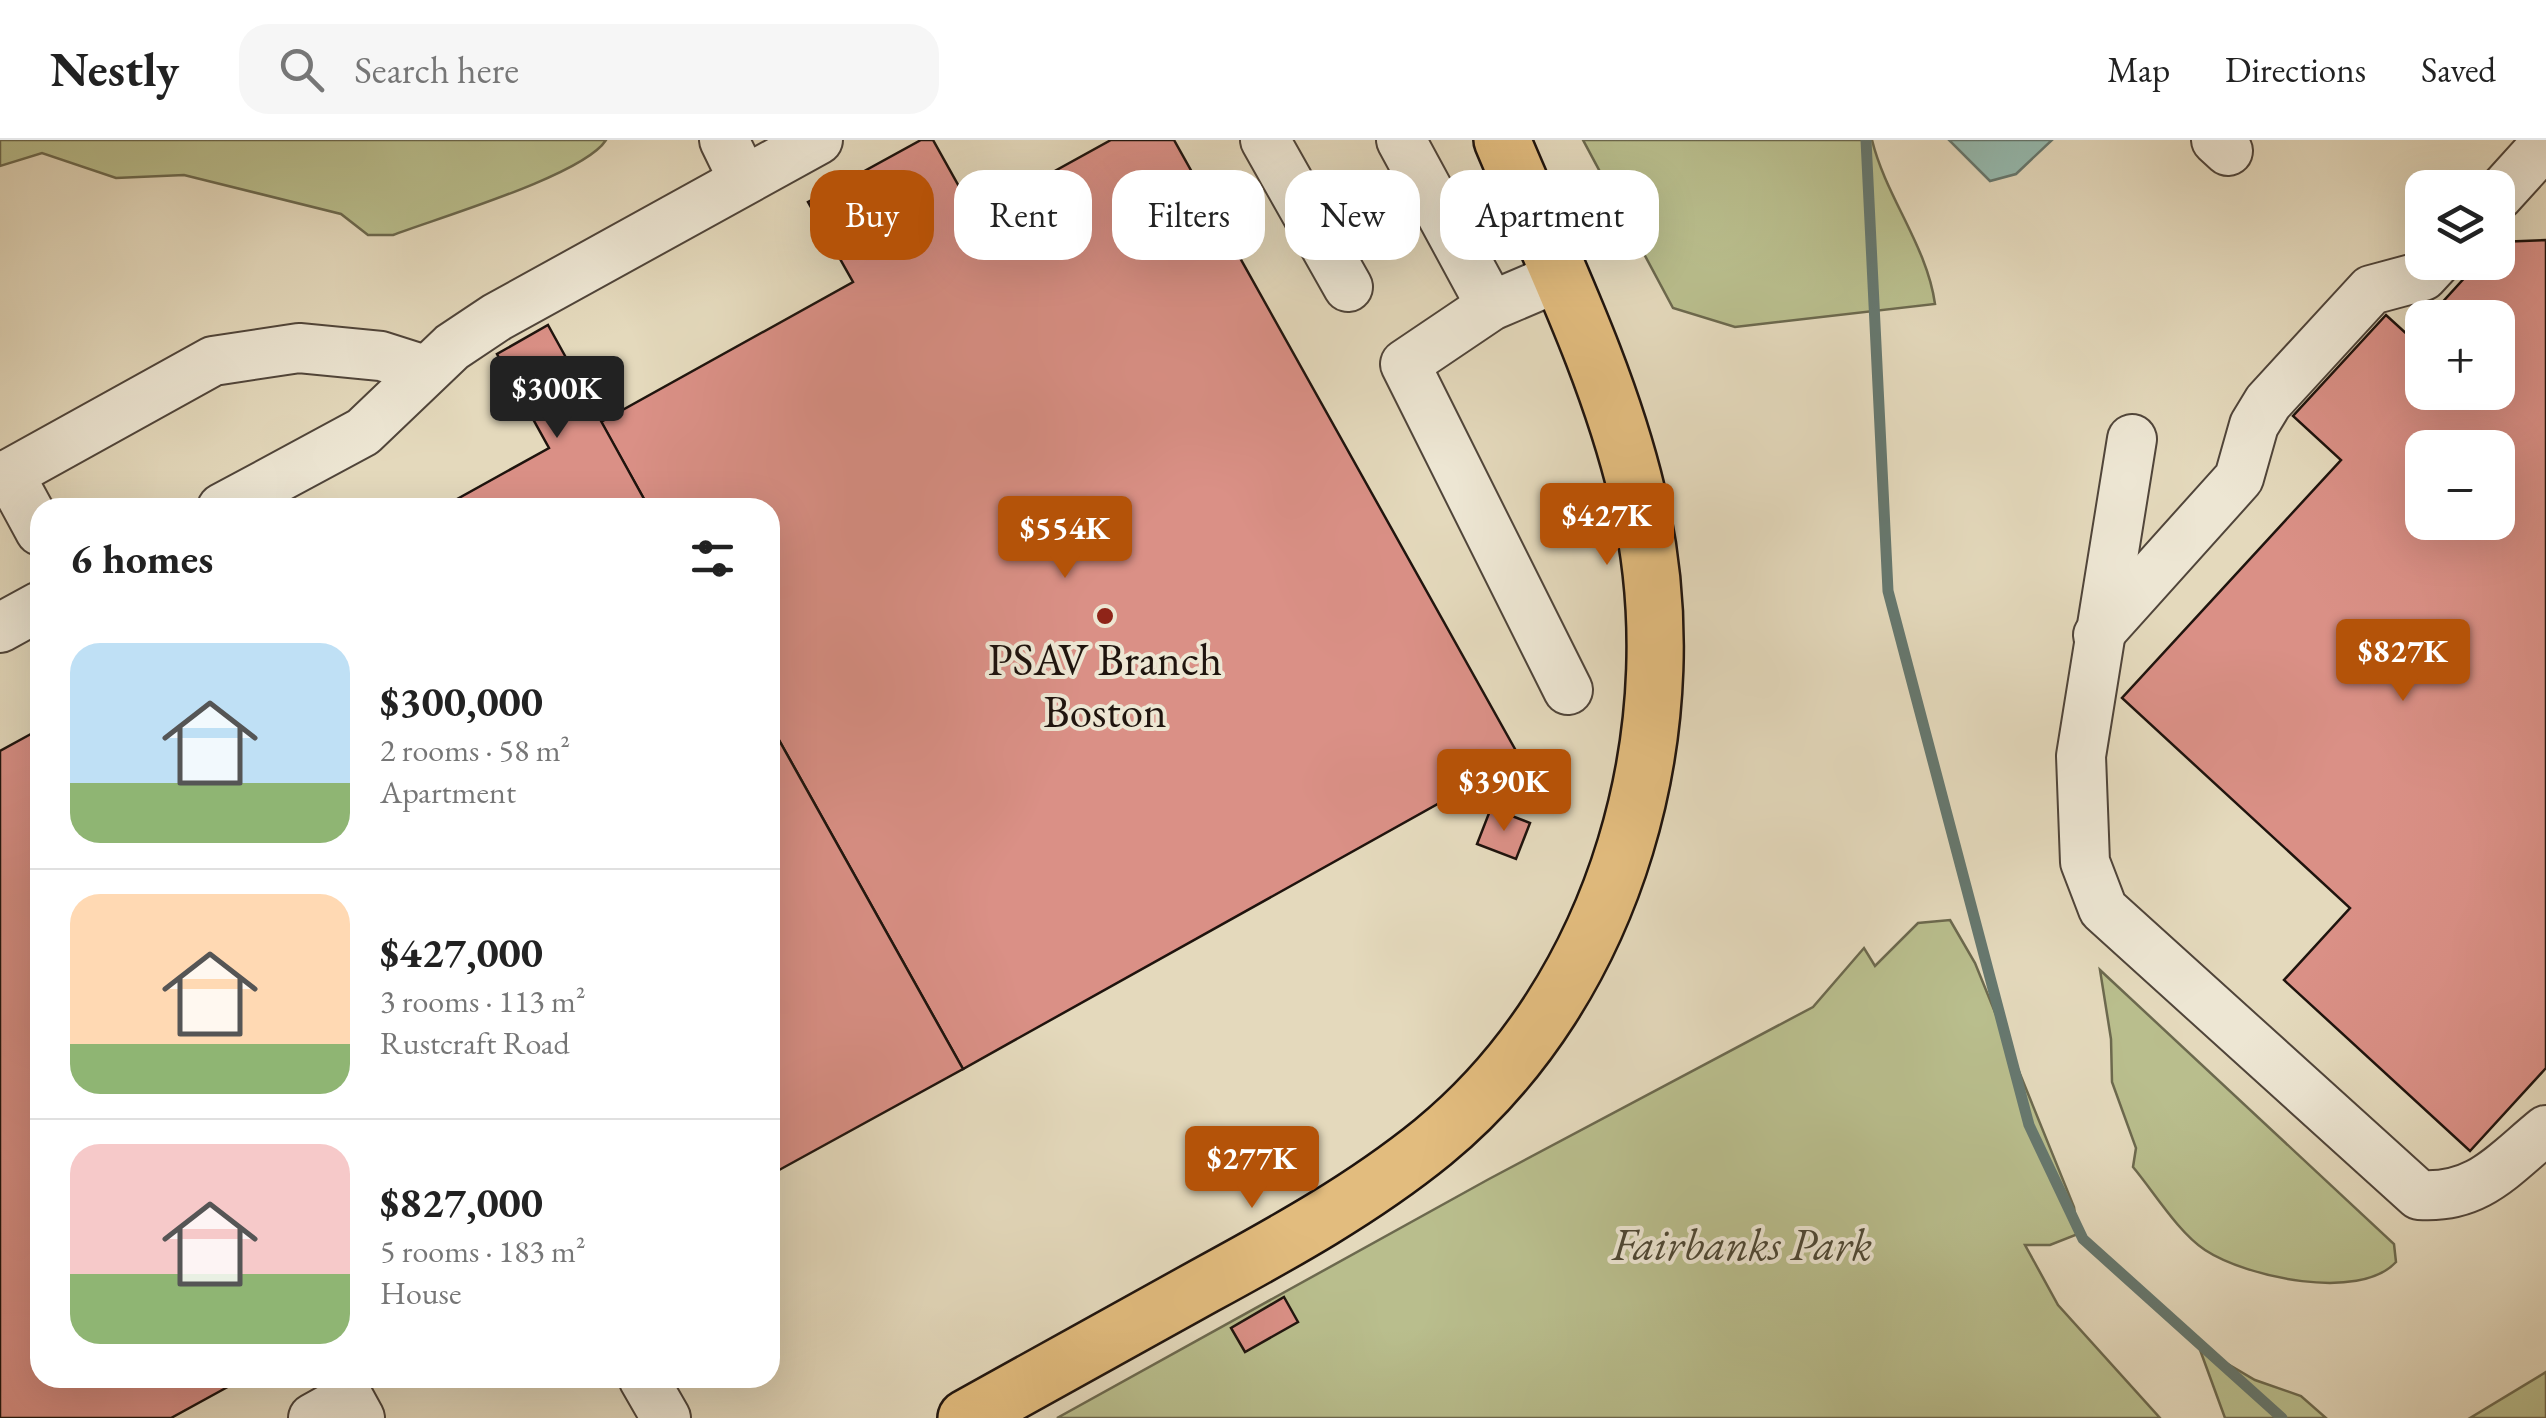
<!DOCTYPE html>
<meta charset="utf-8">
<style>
:root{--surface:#fff;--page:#f6f6f6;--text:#222;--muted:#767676;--line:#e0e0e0;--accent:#b45309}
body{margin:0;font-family:"EB Garamond",serif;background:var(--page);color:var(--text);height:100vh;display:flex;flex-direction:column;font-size:38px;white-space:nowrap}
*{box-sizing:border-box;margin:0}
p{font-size:32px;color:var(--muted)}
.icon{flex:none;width:55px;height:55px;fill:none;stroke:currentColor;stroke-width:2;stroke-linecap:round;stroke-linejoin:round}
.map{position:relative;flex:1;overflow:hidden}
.panel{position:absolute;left:30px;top:358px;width:750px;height:890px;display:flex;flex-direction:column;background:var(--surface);border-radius:30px;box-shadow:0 10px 40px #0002}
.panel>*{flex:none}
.banner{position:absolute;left:810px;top:30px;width:950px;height:90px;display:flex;gap:20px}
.fabs{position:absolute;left:2405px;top:30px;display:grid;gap:20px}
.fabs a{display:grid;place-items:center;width:110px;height:110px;border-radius:20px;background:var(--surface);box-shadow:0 10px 40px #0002;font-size:50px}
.price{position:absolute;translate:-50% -85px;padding:0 22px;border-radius:10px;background:var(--accent);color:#fff;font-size:32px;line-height:65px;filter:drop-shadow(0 2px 5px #0008)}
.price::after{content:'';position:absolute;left:50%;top:60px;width:30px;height:22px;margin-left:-15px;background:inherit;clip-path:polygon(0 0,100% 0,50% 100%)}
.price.active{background:#222;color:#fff}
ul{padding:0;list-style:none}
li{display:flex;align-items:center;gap:30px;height:250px;padding:0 40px}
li+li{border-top:2px solid var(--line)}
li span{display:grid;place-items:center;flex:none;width:280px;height:200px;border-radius:30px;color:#555}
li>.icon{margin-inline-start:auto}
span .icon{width:120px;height:120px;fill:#fffc;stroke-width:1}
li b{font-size:42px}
h2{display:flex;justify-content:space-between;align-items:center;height:120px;padding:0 40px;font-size:42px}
.chip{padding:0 35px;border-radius:30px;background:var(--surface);box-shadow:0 10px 40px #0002;font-size:35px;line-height:90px}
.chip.active{background:var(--accent);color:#fff}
header{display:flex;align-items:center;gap:60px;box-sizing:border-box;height:140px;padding:0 50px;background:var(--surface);border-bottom:2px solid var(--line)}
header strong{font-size:48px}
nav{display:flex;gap:55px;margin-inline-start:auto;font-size:35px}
.search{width:700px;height:90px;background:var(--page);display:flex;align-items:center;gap:25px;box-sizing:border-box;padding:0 35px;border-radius:30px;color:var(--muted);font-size:38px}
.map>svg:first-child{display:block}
.green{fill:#b9be8d;stroke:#6c694e;stroke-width:2.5}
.water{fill:#95baaf;stroke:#66786f;stroke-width:2.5}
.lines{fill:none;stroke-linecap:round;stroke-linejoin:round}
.stream{stroke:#66786f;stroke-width:11}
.building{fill:#da9086;stroke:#1f140e;stroke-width:2.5;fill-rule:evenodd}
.minor-casing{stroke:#50453a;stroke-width:52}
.major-casing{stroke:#1f140e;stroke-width:60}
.minor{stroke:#ede6d3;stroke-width:48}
.major{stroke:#e2bc7e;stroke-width:55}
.poi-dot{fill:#8f2418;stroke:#ede6d3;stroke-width:4}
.labels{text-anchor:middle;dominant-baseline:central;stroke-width:8;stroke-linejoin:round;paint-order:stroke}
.poi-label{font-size:45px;fill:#1f140e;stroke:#ede6d3}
.park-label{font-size:45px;font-style:italic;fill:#4d4734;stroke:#ede6d3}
</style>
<header>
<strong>Nestly</strong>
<div class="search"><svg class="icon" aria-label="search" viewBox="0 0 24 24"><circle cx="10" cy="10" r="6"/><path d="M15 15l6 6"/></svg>Search here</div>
<nav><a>Map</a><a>Directions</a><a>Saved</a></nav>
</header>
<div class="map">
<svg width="2546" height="1278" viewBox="0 0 2546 1278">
<rect width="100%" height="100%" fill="#e4d9bc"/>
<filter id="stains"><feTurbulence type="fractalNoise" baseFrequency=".002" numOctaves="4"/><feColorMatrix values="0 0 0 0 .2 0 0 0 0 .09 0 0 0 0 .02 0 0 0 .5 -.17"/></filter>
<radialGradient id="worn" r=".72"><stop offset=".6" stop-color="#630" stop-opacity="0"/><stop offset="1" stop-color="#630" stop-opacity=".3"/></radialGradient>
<g class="green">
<path d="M0,0H606C584,35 438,78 393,95H368L341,74L184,35L116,38L42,13L0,26Z"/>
<path d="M1583,0H1872C1886,57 1927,106 1935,164L1735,187L1673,168Z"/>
<path d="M1950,780L1975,823L2074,1067L2078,1094L2050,1105H2025L2058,1165L2160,1278H1057L1489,1039L1813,867L1864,808L1875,826L1918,783Z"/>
<path d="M2100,830L2394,1104L2396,1122C2359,1162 2246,1137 2205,1110C2178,1092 2154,1052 2133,1027L2136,1008L2112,942L2111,899Z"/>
<path d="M2199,1207L2255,1240L2301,1256L2326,1278H2225Z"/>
<path d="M2546,1232V1278H2470Z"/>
</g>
<path class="water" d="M1949,0H2052L2016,34L1990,41Z"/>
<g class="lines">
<path class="stream" d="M1866,0L1888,451L2029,985L2083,1099L2282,1278"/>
</g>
<g class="building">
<path d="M921,0H933L975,75L1111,0H1174L1520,618L963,929L770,584V368H649L601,282L853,142L808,62Z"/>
<path d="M2546,100V928L2470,1011L2284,840L2350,768L2122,558L2341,320L2293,276L2386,175L2410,197L2422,184V252H2498V178H2428L2479,122H2498V102ZM2422,308H2498V382H2422Z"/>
<path d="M548,185L649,368H441L549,308L497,214Z"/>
<path d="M770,584L963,929L770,1035Z"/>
<path d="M40,589V1238H244L171,1278H0V611Z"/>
<path d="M1491,668L1530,683L1516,719L1477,704Z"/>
<path d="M1284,1157L1298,1182L1245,1212L1231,1188Z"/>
</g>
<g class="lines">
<g class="minor-casing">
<g id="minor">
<path d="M724,0L743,39"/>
<path d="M1265,0L1348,147"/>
<path d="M1401,0L1491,166"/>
<path d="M2216,0L2228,11"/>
<path d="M2498,56L2546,3"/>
<path d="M1559,137L1491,166L1405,224L1568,550"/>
<path d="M2132,299L2081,616L2085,722L2103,769L2419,1055C2478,1059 2503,1025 2546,990"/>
<path d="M9,334L40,391"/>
<path d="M0,339L213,221L299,208L381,216L425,230"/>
<path d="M222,368L363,292L452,207L497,177L818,0"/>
<path d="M0,488L40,466"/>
<path d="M2098,495L2239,338L2254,285L2268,262L2371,150L2423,136L2436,122"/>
<path d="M643,1238L666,1278"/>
<path d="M313,1278L349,1258L360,1278"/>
</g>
</g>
<g class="major-casing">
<path id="major" d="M966,1278C1045,1234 1125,1190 1204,1146C1283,1103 1363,1059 1433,1002C1618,850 1693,582 1637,353C1608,231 1550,115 1502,0"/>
</g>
<use href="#minor" class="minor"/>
<use href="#major" class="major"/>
</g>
<circle class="poi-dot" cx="1105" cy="476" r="10"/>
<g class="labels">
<g class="poi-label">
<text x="1105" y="519">PSAV Branch<tspan x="1105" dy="52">Boston</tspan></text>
</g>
<g class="park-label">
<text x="1742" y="1104">Fairbanks Park</text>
</g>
</g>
<rect width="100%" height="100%" filter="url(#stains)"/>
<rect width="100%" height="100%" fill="url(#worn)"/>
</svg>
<div class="fabs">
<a><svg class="icon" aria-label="layers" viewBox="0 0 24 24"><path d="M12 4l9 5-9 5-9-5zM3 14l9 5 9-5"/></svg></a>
<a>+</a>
<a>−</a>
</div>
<b class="price active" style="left:557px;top:301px">$300K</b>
<b class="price" style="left:1607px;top:428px">$427K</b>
<b class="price" style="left:1065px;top:441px">$554K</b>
<b class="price" style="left:2403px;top:564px">$827K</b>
<b class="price" style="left:1504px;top:694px">$390K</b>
<b class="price" style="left:1252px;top:1071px">$277K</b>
<div class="banner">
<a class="chip active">Buy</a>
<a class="chip">Rent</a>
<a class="chip">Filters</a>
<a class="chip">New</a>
<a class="chip">Apartment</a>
</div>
<section class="panel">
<h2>6 homes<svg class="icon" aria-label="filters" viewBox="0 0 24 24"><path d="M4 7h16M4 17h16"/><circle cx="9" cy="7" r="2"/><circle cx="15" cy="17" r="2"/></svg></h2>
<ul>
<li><span style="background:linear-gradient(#bfe0f5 70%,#8fb573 0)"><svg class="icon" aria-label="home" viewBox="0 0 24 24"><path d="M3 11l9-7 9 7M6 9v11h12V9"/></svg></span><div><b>$300,000</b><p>2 rooms · 58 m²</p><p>Apartment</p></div></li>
<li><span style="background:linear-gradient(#ffd9b3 75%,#8fb573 0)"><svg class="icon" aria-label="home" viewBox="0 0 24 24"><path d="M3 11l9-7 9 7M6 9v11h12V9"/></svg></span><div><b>$427,000</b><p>3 rooms · 113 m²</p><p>Rustcraft Road</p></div></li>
<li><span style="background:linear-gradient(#f6c9c9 65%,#8fb573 0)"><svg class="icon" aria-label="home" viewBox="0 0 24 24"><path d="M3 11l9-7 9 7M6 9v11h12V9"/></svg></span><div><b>$827,000</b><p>5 rooms · 183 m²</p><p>House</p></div></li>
</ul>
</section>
</div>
